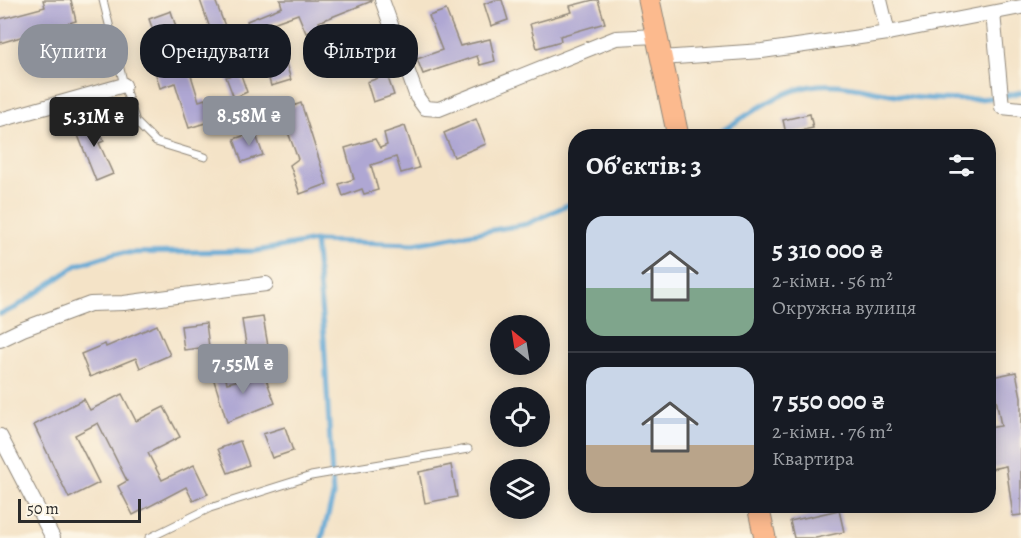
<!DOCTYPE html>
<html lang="uk">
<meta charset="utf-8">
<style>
:root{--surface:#171b24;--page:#20242c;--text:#f1f3f6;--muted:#9ea1a6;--line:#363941;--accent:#8c9099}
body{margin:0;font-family:Alegreya,serif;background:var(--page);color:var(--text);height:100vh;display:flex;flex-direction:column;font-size:22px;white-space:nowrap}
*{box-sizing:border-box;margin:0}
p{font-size:20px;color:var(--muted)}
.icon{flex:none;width:33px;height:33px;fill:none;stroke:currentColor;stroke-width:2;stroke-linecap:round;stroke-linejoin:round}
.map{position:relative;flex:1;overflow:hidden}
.details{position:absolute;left:568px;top:129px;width:428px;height:384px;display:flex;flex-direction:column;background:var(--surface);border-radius:24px;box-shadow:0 3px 15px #0003}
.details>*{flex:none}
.banner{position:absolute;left:18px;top:24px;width:460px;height:54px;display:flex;gap:12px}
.needle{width:39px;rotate:330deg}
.tools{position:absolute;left:490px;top:315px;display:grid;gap:12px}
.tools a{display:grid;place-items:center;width:60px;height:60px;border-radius:50%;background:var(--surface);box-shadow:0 3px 15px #0003;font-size:30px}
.scale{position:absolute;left:18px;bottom:15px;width:123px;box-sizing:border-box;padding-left:6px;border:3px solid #2b2b2b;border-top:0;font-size:16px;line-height:21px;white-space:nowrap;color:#2b2b2b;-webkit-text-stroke:4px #fcf5e5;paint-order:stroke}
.price{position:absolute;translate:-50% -51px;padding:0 14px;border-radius:6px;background:var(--accent);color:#fff;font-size:20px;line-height:39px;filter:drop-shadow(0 2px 3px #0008)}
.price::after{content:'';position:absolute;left:50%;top:36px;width:18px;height:14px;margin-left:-9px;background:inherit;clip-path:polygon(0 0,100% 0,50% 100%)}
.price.active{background:#222;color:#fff}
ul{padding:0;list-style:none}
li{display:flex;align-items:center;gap:18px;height:150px;padding:0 18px}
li+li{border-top:2px solid var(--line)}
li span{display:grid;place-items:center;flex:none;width:168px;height:120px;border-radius:18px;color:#555}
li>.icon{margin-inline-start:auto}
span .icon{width:72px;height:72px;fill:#fffc;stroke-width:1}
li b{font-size:26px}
h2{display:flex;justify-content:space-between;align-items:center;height:72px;padding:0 18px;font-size:26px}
.chip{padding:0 21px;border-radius:24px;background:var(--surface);box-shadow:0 3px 15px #0003;font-size:21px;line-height:54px}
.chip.active{background:var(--accent);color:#fff}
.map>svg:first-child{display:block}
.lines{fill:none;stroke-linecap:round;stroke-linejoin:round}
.stream{stroke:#5da6d4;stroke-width:5}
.building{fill:#afa7d3}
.lane-casing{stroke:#908779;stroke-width:9}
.street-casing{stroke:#908779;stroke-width:16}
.primary-casing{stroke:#908779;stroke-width:23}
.lane{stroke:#fff;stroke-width:7}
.street{stroke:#fff;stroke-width:14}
.primary{stroke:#fcba8e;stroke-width:21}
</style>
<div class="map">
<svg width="1021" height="538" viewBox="0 0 1021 538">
<rect width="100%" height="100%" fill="#fcf5e5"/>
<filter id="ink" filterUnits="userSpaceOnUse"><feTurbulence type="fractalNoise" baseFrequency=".0167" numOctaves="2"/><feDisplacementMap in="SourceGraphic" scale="12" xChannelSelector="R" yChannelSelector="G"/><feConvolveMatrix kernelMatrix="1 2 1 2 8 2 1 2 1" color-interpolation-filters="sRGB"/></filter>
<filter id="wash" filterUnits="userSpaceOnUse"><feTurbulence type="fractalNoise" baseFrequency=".008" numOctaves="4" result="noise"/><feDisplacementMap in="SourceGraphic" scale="24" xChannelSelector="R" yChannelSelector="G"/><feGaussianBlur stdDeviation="1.35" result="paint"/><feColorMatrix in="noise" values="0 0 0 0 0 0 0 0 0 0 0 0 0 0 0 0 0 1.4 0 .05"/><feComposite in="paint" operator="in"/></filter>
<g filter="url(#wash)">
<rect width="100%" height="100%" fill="#f4e3c7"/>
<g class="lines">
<g class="stream">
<path d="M714,136C744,118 776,92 811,86C835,82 857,88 879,92C920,100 981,104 1021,92"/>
<path d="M315,241L324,338L333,496L322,538"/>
<path d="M0,314L15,308L77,265L116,253L256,251L315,241L414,244L527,224L576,201"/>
</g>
</g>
<g id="blocks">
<g class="building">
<path d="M43,0H71L76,21L0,43V19L45,7Z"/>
<path d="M200,0H215L225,26L211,31Z"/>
<path d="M280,0H372V1L319,22L321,28L306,33L298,14L270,24L274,34L255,41L247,21L282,7Z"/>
<path d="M495,0H502L508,20L491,26L484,4Z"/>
<path d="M593,0H598L605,23L560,36L561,41L537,48L530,24L572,12L570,6Z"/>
<path d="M446,10L460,46L490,39L495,61L480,65L477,56L423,74L417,59L442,50L429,16Z"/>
<path d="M171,11L199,101L205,99L212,121L189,128L175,83L160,88L154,68L165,64L149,19Z"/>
<path d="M223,35L230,54L217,58L211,39Z"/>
<path d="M375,37L379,50L359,57L355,44Z"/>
<path d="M285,60L291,80L271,86L265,65Z"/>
<path d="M240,72L247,92L234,98L226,77Z"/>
<path d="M387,75L394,95L373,102L367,82Z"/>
<path d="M301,103L327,184L300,194L290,165L298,159L280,111Z"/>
<path d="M810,114L813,128L786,134L783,120Z"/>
<path d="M95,117L104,141L99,143L113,174L96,181L74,125Z"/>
<path d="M476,119L486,144L454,157L444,133Z"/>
<path d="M405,126L419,168L401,173L396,157L371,165L378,190L364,194L362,189L343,196L339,184L354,179L345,148L375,139L380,148L387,145L384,133Z"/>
<path d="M255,132L263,155L242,162L234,139Z"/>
<path d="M263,317L268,346L247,350L242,320Z"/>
<path d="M206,323L209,347L184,350L181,326Z"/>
<path d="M157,325L170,355L140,368L136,358L90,377L81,354L105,344L106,347Z"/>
<path d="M224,371L227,383L264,374L275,403L227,422L212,374Z"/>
<path d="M1016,372L1021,397V515L1013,516L1006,466L991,469L988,428L1001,426L992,377Z"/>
<path d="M122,394L136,421L164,407L180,437L148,453L162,480L194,465L208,494L193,501L186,487L133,515L118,486L127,481L98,423L75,435L99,483L69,498L34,425L84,399L90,410Z"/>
<path d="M285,427L293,451L272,458L263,434Z"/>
<path d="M240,441L249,465L228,473L218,449Z"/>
<path d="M451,465L457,497L425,503L419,472Z"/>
<path d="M839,510L844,532L816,538H794L790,521Z"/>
</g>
</g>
</g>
<g filter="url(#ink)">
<use href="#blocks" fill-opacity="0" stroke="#908779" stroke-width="1.5"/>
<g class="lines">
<g class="lane-casing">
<g id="lane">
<path d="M103,0L124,85L136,122L156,142L205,157"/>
<path d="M149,538L210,508L311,476L468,449"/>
</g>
</g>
<g class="street-casing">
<g id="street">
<path d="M382,0L417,97L425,108L439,109L616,38L656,36"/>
<path d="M880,0L888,33"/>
<path d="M993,13L1002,107L1021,109"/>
<path d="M661,58L762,51L888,33L1021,7"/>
<path d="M0,120L124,85"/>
<path d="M0,340L23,329L90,304L124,303L266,284"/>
<path d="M0,436L53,538"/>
</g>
</g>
<g class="primary-casing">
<g id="primary">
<path d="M649,0L678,136"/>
<path d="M758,506L765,538"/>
</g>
</g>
<use href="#lane" class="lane"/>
<use href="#street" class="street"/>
<use href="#primary" class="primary"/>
</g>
</g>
</svg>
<div class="tools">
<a><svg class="needle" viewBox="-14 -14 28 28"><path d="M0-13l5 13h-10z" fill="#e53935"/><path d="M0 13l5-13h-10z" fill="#9ea1a6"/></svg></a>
<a><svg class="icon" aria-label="locate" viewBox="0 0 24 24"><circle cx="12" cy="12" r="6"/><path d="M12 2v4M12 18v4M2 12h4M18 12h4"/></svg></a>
<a><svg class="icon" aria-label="layers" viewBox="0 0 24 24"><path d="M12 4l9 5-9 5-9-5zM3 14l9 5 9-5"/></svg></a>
</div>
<div class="scale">50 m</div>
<b class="price" style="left:249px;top:147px">8.58M ₴</b>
<b class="price active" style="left:94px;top:148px">5.31M ₴</b>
<b class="price" style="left:243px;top:395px">7.55M ₴</b>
<div class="banner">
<a class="chip active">Купити</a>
<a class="chip">Орендувати</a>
<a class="chip">Фільтри</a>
</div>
<section class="details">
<h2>Об’єктів: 3<svg class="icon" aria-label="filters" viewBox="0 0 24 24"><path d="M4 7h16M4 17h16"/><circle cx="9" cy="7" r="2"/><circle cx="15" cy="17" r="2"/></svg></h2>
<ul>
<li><span style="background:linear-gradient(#c9d6e8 60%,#7fa58c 0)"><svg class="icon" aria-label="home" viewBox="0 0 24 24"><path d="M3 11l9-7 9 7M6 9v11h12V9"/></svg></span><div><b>5 310 000 ₴</b><p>2-кімн. · 56 m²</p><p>Окружна вулиця</p></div></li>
<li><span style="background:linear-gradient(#c9d6e8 65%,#b9a48a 0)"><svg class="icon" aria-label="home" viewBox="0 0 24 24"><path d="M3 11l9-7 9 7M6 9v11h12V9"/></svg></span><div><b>7 550 000 ₴</b><p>2-кімн. · 76 m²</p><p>Квартира</p></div></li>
</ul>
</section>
</div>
